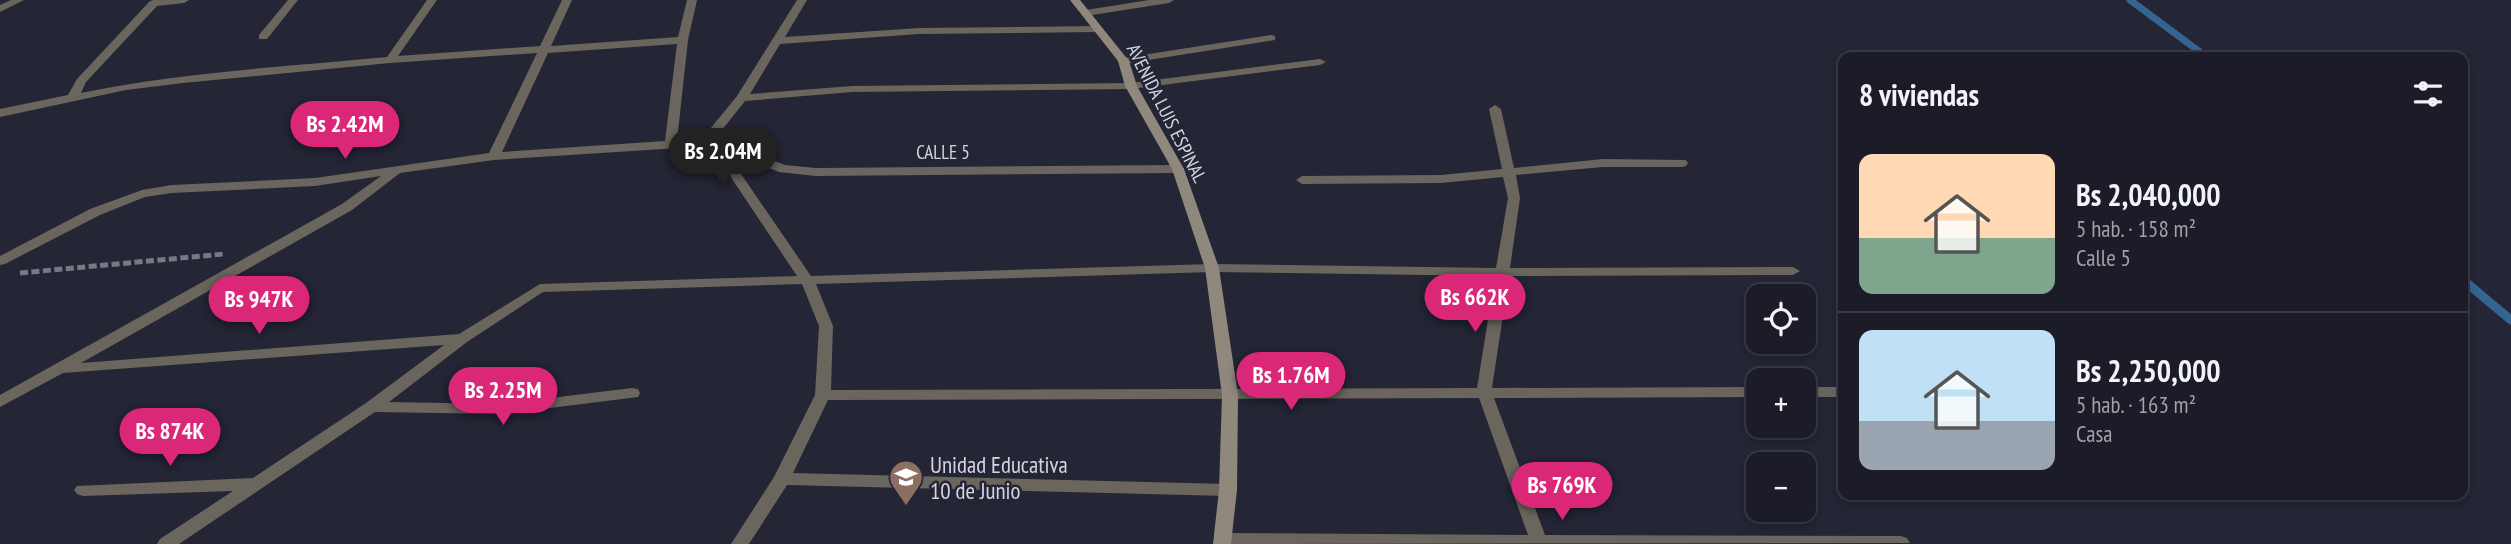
<!DOCTYPE html>
<html lang="es">
<meta charset="utf-8">
<style>
:root{--surface:#1b1c28;--page:#282934;--text:#f1f3f6;--muted:#a0a1a8;--line:#393a45;--accent:#db2777}
body{margin:0;font-family:"PT Sans Narrow",sans-serif;background:var(--page);color:var(--text);height:100vh;display:flex;flex-direction:column;font-size:26px;white-space:nowrap}
*{box-sizing:border-box;margin:0}
p{font-size:23px;color:var(--muted)}
.icon{flex:none;width:38px;height:38px;fill:none;stroke:currentColor;stroke-width:2;stroke-linecap:round;stroke-linejoin:round}
.map{position:relative;flex:1;overflow:hidden}
.sheet{position:absolute;left:1838px;top:52px;width:630px;height:448px;display:flex;flex-direction:column;background:var(--surface);border-radius:14px;box-shadow:0 4px 10px #0003,0 0 0 2px var(--line)}
.sheet>*{flex:none}
.buttons{position:absolute;left:1746px;top:284px;display:grid;gap:14px}
.buttons a{display:grid;place-items:center;width:70px;height:70px;border-radius:14px;background:var(--surface);box-shadow:0 4px 10px #0003,0 0 0 2px var(--line);font-size:35px}
.price{position:absolute;translate:-50% -60px;padding:0 16px;border-radius:24px;background:var(--accent);color:#fff;font-size:23px;line-height:46px;filter:drop-shadow(0 2px 4px #0008)}
.price::after{content:'';position:absolute;left:50%;top:42px;width:21px;height:16px;margin-left:-10px;background:inherit;clip-path:polygon(0 0,100% 0,50% 100%)}
.price.on{background:#222;color:#fff}
ul{padding:0;list-style:none}
li{display:flex;align-items:center;gap:21px;height:175px;padding:0 21px}
li+li{border-top:2px solid var(--line)}
li span{display:grid;place-items:center;flex:none;width:196px;height:140px;border-radius:14px;color:#555}
li>.icon{margin-inline-start:auto}
span .icon{width:84px;height:84px;fill:#fffc;stroke-width:1}
li b{font-size:30px}
h2{display:flex;justify-content:space-between;align-items:center;height:84px;padding:0 21px;font-size:30px}
.map>svg:first-child{display:block}
.lines{fill:none;stroke-linecap:round;stroke-linejoin:round}
.stream-far1{stroke:#366491;stroke-width:7}
.stream{stroke:#366491;stroke-width:9}
.path{stroke:#787987;stroke-width:5;stroke-dasharray:8 3.5;stroke-linecap:butt}
.lane{fill:#6a655d;fill-rule:evenodd}
.street{fill:#6a655d;fill-rule:evenodd}
.secondary{fill:#90887c;fill-rule:evenodd}
.labels{text-anchor:middle;dominant-baseline:central;stroke-width:5;stroke-linejoin:round;paint-order:stroke}
.street-label{font-size:19px;fill:#d4d5e0;stroke:#242535}
.near-poi-label{font-size:23px;fill:#d4d5e0;stroke:#242535;text-anchor:start}
</style>
<div class="map">
<svg width="2511" height="544" viewBox="0 0 2511 544">
<rect width="100%" height="100%" fill="#242535"/>
<g class="lines">
<path class="stream-far1" d="M2130,0L2208,58"/>
<path class="stream" d="M2462,279L2511,320"/>
<path class="path" d="M20,273L224,254"/>
<g class="lane">
<path d="M1149,0H1174L1169,3L1086,16L1081,13L1086,10Z"/>
<path d="M1271,35L1275,36V40L1123,64L1117,61L1123,58Z"/>
</g>
<g class="street">
<path d="M11,0H24L0,12V5Z"/>
<path d="M154,0H189L184,3L157,6L86,82L81,93C181,72 285,67 387,57L427,0H437L398,56L540,46L562,0H572L551,46L678,37L687,0H697L688,40L677,141L708,139L710,129L737,96L797,0H807L785,37L919,28L1098,26L1103,29L1098,32L919,34L780,44L750,94L852,86L1131,83L1320,59L1326,62L1320,65L1131,89L852,92L745,101L722,130L720,140L785,165L816,168L1178,165L1184,169L1178,173L816,176L779,172L724,149L811,276L1212,264L1496,268L1508,198L1503,177L1441,183L1302,184L1296,180L1302,176L1441,175L1502,169L1489,109L1495,105L1501,109L1514,168L1603,159L1686,160L1688,163L1686,166L1682,167H1603L1516,175L1520,198L1510,268L1793,267L1800,271L1793,275L1509,276L1492,388L1759,387V397L1494,398L1545,535L1901,536L1907,538L1910,543L1216,544L1214,540L1217,535L1223,533L1528,535L1479,398L828,400L793,473L1228,484L1234,486L1237,490L1234,494L1228,496L787,485L749,544H731L774,477L815,395L819,326L802,284L543,292L467,342L389,402L501,404L632,388L638,389L640,393L638,397L501,414L375,412L179,544H157L160,539L233,491L83,496L77,494L74,490L77,486L253,478L366,403L444,345L63,373L0,407V395L342,204L381,176L315,186L172,193L145,197L100,215L5,264L0,265V256L90,209L142,190L172,185L315,178L489,153L537,53L390,63L183,83L126,90L0,117V109L68,95L77,79L150,1ZM677,44L665,141L502,152L548,53ZM710,146L797,276L540,284L459,334L81,363L352,210L400,173L494,160ZM1212,272L1495,276L1477,388L831,390L833,326L816,284Z"/>
<path d="M288,0H298L267,39H259V35Z"/>
<rect x="1804" y="387" width="39" height="10"/>
</g>
<path class="secondary" d="M1070,0H1080L1129,61L1137,86L1184,169L1219,268L1238,395L1237,490L1231,544H1213L1219,490L1222,395L1205,268L1172,169L1125,86L1118,61Z"/>
</g>
<defs>
<g id="school-pin" transform="scale(1.75)"><path d="M0 17L-7.5 6A9.5 9.5 0 1 1 7.5 6Z" fill="#8d6e63" stroke="#242535"/><path d="M0-5L7-2L0 1L-7-2ZM-4 1L0 2.5L4 1V4Q0 6-4 4Z" fill="#fff"/></g>
</defs>
<g fill-rule="evenodd">
<use href="#school-pin" x="906" y="477"/>
</g>
<g class="labels">
<g class="street-label">
<text transform="translate(1167 113) rotate(63)">AVENIDA LUIS ESPINAL</text>
<text x="943" y="152">CALLE 5</text>
</g>
<g class="near-poi-label">
<text x="930" y="464">Unidad Educativa<tspan x="930" dy="26">10 de Junio</tspan></text>
</g>
</g>
</svg>
<div class="buttons">
<a><svg class="icon" aria-label="locate" viewBox="0 0 24 24"><circle cx="12" cy="12" r="6"/><path d="M12 2v4M12 18v4M2 12h4M18 12h4"/></svg></a>
<a>+</a>
<a>−</a>
</div>
<b class="price" style="left:345px;top:161px">Bs 2.42M</b>
<b class="price on" style="left:723px;top:188px">Bs 2.04M</b>
<b class="price" style="left:1475px;top:334px">Bs 662K</b>
<b class="price" style="left:259px;top:336px">Bs 947K</b>
<b class="price" style="left:1291px;top:412px">Bs 1.76M</b>
<b class="price" style="left:503px;top:427px">Bs 2.25M</b>
<b class="price" style="left:170px;top:468px">Bs 874K</b>
<b class="price" style="left:1562px;top:522px">Bs 769K</b>
<section class="sheet">
<h2>8 viviendas<svg class="icon" aria-label="filters" viewBox="0 0 24 24"><path d="M4 7h16M4 17h16"/><circle cx="9" cy="7" r="2"/><circle cx="15" cy="17" r="2"/></svg></h2>
<ul>
<li><span style="background:linear-gradient(#ffd9b3 60%,#7fa58c 0)"><svg class="icon" aria-label="home" viewBox="0 0 24 24"><path d="M3 11l9-7 9 7M6 9v11h12V9"/></svg></span><div><b>Bs 2,040,000</b><p>5 hab. · 158 m²</p><p>Calle 5</p></div></li>
<li><span style="background:linear-gradient(#bfe0f5 65%,#9aa5b1 0)"><svg class="icon" aria-label="home" viewBox="0 0 24 24"><path d="M3 11l9-7 9 7M6 9v11h12V9"/></svg></span><div><b>Bs 2,250,000</b><p>5 hab. · 163 m²</p><p>Casa</p></div></li>
</ul>
</section>
</div>
